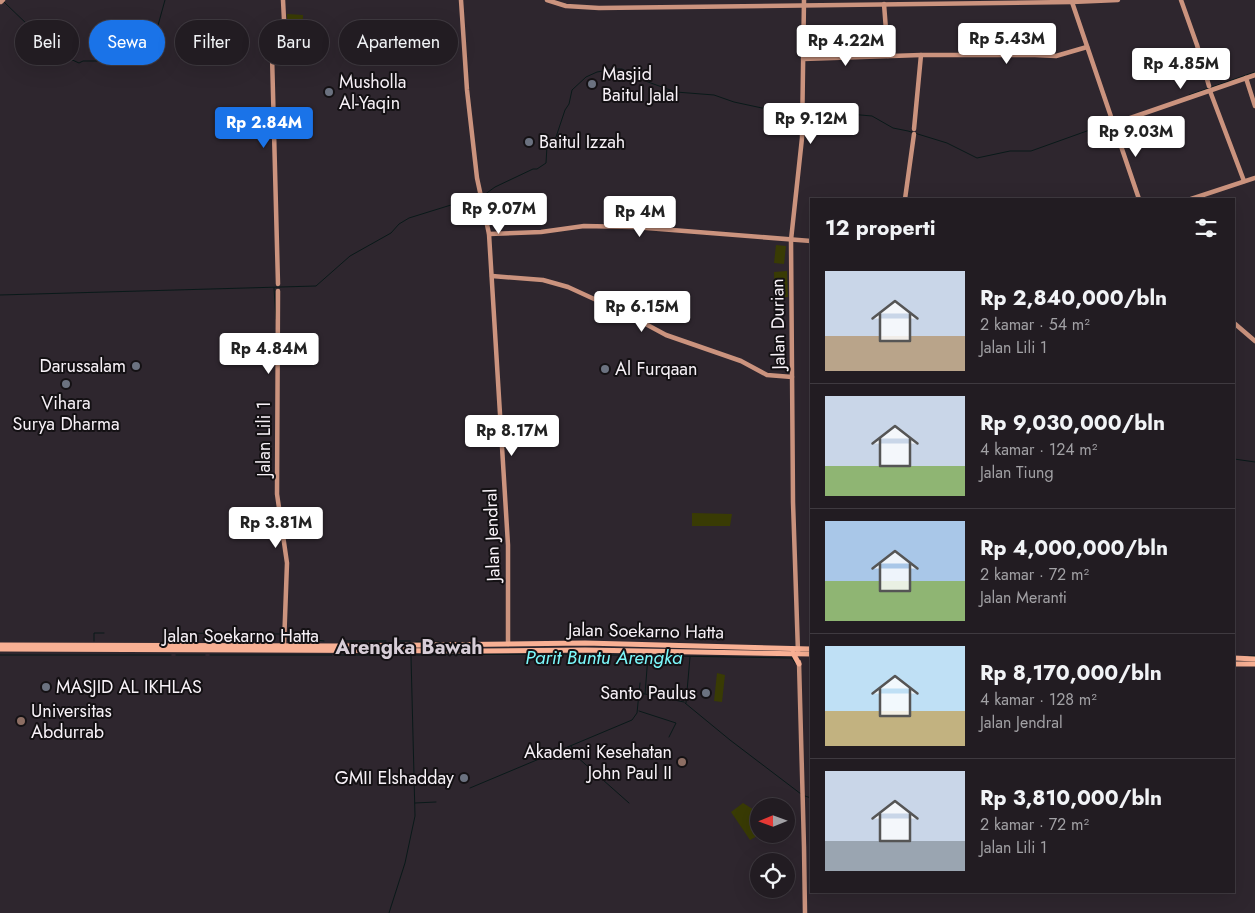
<!DOCTYPE html>
<html lang="id">
<meta charset="utf-8">
<style>
:root{--surface:#221c22;--page:#2e292f;--text:#f1f3f6;--muted:#a2a1a5;--line:#3f3a40;--accent:#1a73e8}
body{margin:0;font-family:Jost,sans-serif;background:var(--page);color:var(--text);height:100vh;display:flex;flex-direction:column;font-size:19px;white-space:nowrap}
*{box-sizing:border-box;margin:0}
p{font-size:16px;color:var(--muted)}
.icon{flex:none;width:28px;height:28px;fill:none;stroke:currentColor;stroke-width:2;stroke-linecap:round;stroke-linejoin:round}
.map{position:relative;flex:1;overflow:hidden}
.panel{position:absolute;left:810px;top:198px;width:425px;height:695px;display:flex;flex-direction:column;background:var(--surface);border-radius:0px;box-shadow:0 5px 20px #0002,0 0 0 1px var(--line)}
.panel>*{flex:none}
.top-card{position:absolute;left:15px;top:20px;width:475px;height:45px;display:flex;gap:10px}
.needle{width:32px;rotate:269deg}
.fabs{position:absolute;left:750px;top:798px;display:grid;gap:10px}
.fabs a{display:grid;place-items:center;width:45px;height:45px;border-radius:50%;background:var(--surface);box-shadow:0 5px 20px #0002,0 0 0 1px var(--line);font-size:25px}
.price{position:absolute;translate:-50% -42px;padding:0 11px;border-radius:5px;background:#fff;color:#222;font-size:16px;line-height:32px;filter:drop-shadow(0 1px 2px #0008)}
.price::after{content:'';position:absolute;left:50%;top:30px;width:15px;height:11px;margin-left:-8px;background:inherit;clip-path:polygon(0 0,100% 0,50% 100%)}
.price.on{background:var(--accent);color:#fff}
ul{padding:0;list-style:none}
li{display:flex;align-items:center;gap:15px;height:125px;padding:0 15px}
li+li{border-top:1px solid var(--line)}
li span{display:grid;place-items:center;flex:none;width:140px;height:100px;border-radius:0px;color:#555}
li>.icon{margin-inline-start:auto}
span .icon{width:60px;height:60px;fill:#fffc;stroke-width:1}
li b{font-size:21px}
h2{display:flex;justify-content:space-between;align-items:center;height:60px;padding:0 15px;font-size:21px}
.chip{padding:0 18px;border-radius:22px;background:var(--surface);box-shadow:0 5px 20px #0002,0 0 0 1px var(--line);font-size:18px;line-height:45px}
.chip.on{background:var(--accent);color:#fff}
.map>svg:first-child{display:block}
.green{fill:#393b04}
.lines{fill:none;stroke-linecap:round;stroke-linejoin:round}
.stream{stroke:#091919;stroke-width:1}
.secondary{stroke:#cb937e;stroke-width:4.5}
.primary{stroke:#f8b094;stroke-width:5}
.worship-dot{fill:#6b7280;stroke:#141114;stroke-width:2}
.education-dot{fill:#8d6e63;stroke:#141114;stroke-width:2}
.labels{text-anchor:middle;dominant-baseline:central;stroke-width:4;stroke-linejoin:round;paint-order:stroke}
.poi-label{font-size:18px;fill:#f8f2f8;stroke:#141114;text-anchor:start}
.street-label{font-size:18px;fill:#f8f2f8;stroke:#141114}
.water-label{font-size:19px;font-style:italic;fill:#7cf9fc;stroke:#141114}
.quarter-label{font-size:20px;font-weight:bold;fill:#d7cdd7;stroke:#141114}
</style>
<div class="map">
<svg width="1255" height="913" viewBox="0 0 1255 913">
<rect width="100%" height="100%" fill="#2e262e"/>
<g class="green">
<path d="M287,14L303,15L302,47H288Z"/>
<path d="M776,245L786,246L784,264L774,263Z"/>
<path d="M787,271L788,297L775,298L774,272Z"/>
<path d="M692,513L732,514L730,526H692Z"/>
<path d="M717,673L725,675L722,702L714,701Z"/>
<path d="M743,803L759,813V819L755,828L759,835L750,840L731,812Z"/>
</g>
<g class="lines">
<g class="stream">
<path d="M4,2L57,53L79,63L83,61H152L157,29L165,0"/>
<path d="M1189,95L1255,72"/>
<path d="M804,110L872,116L893,128L908,131L947,143L977,158L1010,151H1031L1126,117"/>
<path d="M484,195L495,187L533,169H537L546,163L547,146L556,137L565,110L569,104L572,90L586,77L597,72L614,69H622L648,82L676,92L714,95L734,102L762,108L800,110"/>
<path d="M274,288L276,319"/>
<path d="M0,295L316,286L350,256L391,233L399,224L409,218L480,196"/>
<path d="M1234,459L1255,462"/>
<path d="M170,633L282,634"/>
<path d="M287,640L311,641"/>
<path d="M316,640L324,641"/>
<path d="M94,641V633H104"/>
<path d="M344,641H386"/>
<path d="M395,641H410"/>
<path d="M416,642H439"/>
<path d="M0,655H171"/>
<path d="M176,655H205"/>
<path d="M210,655H332"/>
<path d="M335,655H349"/>
<path d="M354,655H408"/>
<path d="M410,655L553,654L792,658L795,663"/>
<path d="M1249,656H1255"/>
<path d="M640,693L684,702"/>
<path d="M645,694L648,656"/>
<path d="M685,703L730,740L801,794"/>
<path d="M686,703L690,657"/>
<path d="M639,711L676,723L669,737"/>
<path d="M571,746L576,756L629,803"/>
<path d="M470,788L632,720L637,713L640,683"/>
<path d="M805,796L811,798"/>
<path d="M415,803L436,802"/>
<path d="M389,913L405,863L415,816L411,656"/>
</g>
<g class="secondary">
<path d="M461,0L467,90L477,178L489,234L508,545V644"/>
<path d="M547,0L566,6L599,8L1072,2L1118,0"/>
<path d="M1181,0L1197,45L1209,86"/>
<path d="M1,2L3,0"/>
<path d="M1072,2L1139,199"/>
<path d="M884,4L888,56"/>
<path d="M803,59L921,55H1035L1056,56L1087,47"/>
<path d="M1246,78L1255,106"/>
<path d="M1210,91L1244,181"/>
<path d="M1113,124L1255,75"/>
<path d="M914,129L921,55"/>
<path d="M905,199L914,134"/>
<path d="M1191,199L1255,178"/>
<path d="M489,234L541,232L584,226L634,227L811,241"/>
<path d="M492,276L543,280L568,287L629,315L666,335L741,361L767,375L792,377"/>
<path d="M278,284L272,55L273,40H285L283,0"/>
<path d="M278,291L277,494L287,563L284,645"/>
<path d="M1234,323L1255,341"/>
<path d="M798,652L793,502L791,240L802,138L804,0"/>
<path d="M799,662L804,847L805,913"/>
</g>
<g class="primary">
<path d="M0,645L343,646L585,643L811,649"/>
<path d="M0,649L480,651L585,650L811,654"/>
<path d="M793,653L799,664"/>
<path d="M1234,658L1255,659"/>
<path d="M1234,664H1255"/>
</g>
</g>
<g class="worship-dot">
<circle cx="592" cy="84" r="5"/>
<circle cx="329" cy="92" r="5"/>
<circle cx="529" cy="142" r="5"/>
<circle cx="136" cy="366" r="5"/>
<circle cx="605" cy="369" r="5"/>
<circle cx="66" cy="384" r="5"/>
<circle cx="46" cy="687" r="5"/>
<circle cx="706" cy="693" r="5"/>
<circle cx="464" cy="778" r="5"/>
</g>
<g class="education-dot">
<circle cx="21" cy="721" r="5"/>
<circle cx="682" cy="762" r="5"/>
</g>
<g class="labels">
<g class="poi-label">
<text x="602" y="74">Masjid<tspan x="602" dy="21">Baitul Jalal</tspan></text>
<text x="339" y="82">Musholla<tspan x="339" dy="21">Al-Yaqin</tspan></text>
<text x="539" y="142">Baitul Izzah</text>
<text x="126" y="366" text-anchor="end">Darussalam</text>
<text x="615" y="369">Al Furqaan</text>
<text x="66" y="403" text-anchor="middle">Vihara<tspan x="66" dy="21">Surya Dharma</tspan></text>
<text x="56" y="687">MASJID AL IKHLAS</text>
<text x="696" y="693" text-anchor="end">Santo Paulus</text>
<text x="31" y="711">Universitas<tspan x="31" dy="21">Abdurrab</tspan></text>
<text x="672" y="752" text-anchor="end">Akademi Kesehatan<tspan x="672" dy="21">John Paul II</tspan></text>
<text x="454" y="778" text-anchor="end">GMII Elshadday</text>
</g>
<g class="street-label">
<text transform="translate(778 324) rotate(-91)">Jalan Durian</text>
<text transform="translate(264 439) rotate(-90)">Jalan Lili 1</text>
<text transform="translate(492 535) rotate(-92)">Jalan Jendral</text>
<text transform="translate(646 631) rotate(1)">Jalan Soekarno Hatta</text>
<text x="241" y="636">Jalan Soekarno Hatta</text>
</g>
<g class="water-label">
<text x="604" y="657">Parit Buntu Arengka</text>
</g>
<g class="quarter-label">
<text x="409" y="647">Arengka Bawah</text>
</g>
</g>
</svg>
<div class="fabs">
<a><svg class="needle" viewBox="-14 -14 28 28"><path d="M0-13l5 13h-10z" fill="#e53935"/><path d="M0 13l5-13h-10z" fill="#a2a1a5"/></svg></a>
<a><svg class="icon" aria-label="locate" viewBox="0 0 24 24"><circle cx="12" cy="12" r="6"/><path d="M12 2v4M12 18v4M2 12h4M18 12h4"/></svg></a>
</div>
<b class="price" style="left:1007px;top:65px">Rp 5.43M</b>
<b class="price" style="left:846px;top:67px">Rp 4.22M</b>
<b class="price" style="left:1181px;top:90px">Rp 4.85M</b>
<b class="price" style="left:811px;top:145px">Rp 9.12M</b>
<b class="price on" style="left:264px;top:149px">Rp 2.84M</b>
<b class="price" style="left:1136px;top:158px">Rp 9.03M</b>
<b class="price" style="left:499px;top:235px">Rp 9.07M</b>
<b class="price" style="left:640px;top:238px">Rp 4M</b>
<b class="price" style="left:642px;top:333px">Rp 6.15M</b>
<b class="price" style="left:269px;top:375px">Rp 4.84M</b>
<b class="price" style="left:512px;top:457px">Rp 8.17M</b>
<b class="price" style="left:276px;top:549px">Rp 3.81M</b>
<div class="top-card">
<a class="chip">Beli</a>
<a class="chip on">Sewa</a>
<a class="chip">Filter</a>
<a class="chip">Baru</a>
<a class="chip">Apartemen</a>
</div>
<section class="panel">
<h2>12 properti<svg class="icon" aria-label="filters" viewBox="0 0 24 24"><path d="M4 7h16M4 17h16"/><circle cx="9" cy="7" r="2"/><circle cx="15" cy="17" r="2"/></svg></h2>
<ul>
<li><span style="background:linear-gradient(#c9d6e8 65%,#b9a48a 0)"><svg class="icon" aria-label="home" viewBox="0 0 24 24"><path d="M3 11l9-7 9 7M6 9v11h12V9"/></svg></span><div><b>Rp 2,840,000/bln</b><p>2 kamar · 54 m²</p><p>Jalan Lili 1</p></div></li>
<li><span style="background:linear-gradient(#c9d6e8 70%,#8fb573 0)"><svg class="icon" aria-label="home" viewBox="0 0 24 24"><path d="M3 11l9-7 9 7M6 9v11h12V9"/></svg></span><div><b>Rp 9,030,000/bln</b><p>4 kamar · 124 m²</p><p>Jalan Tiung</p></div></li>
<li><span style="background:linear-gradient(#a9c7e8 60%,#8fb573 0)"><svg class="icon" aria-label="home" viewBox="0 0 24 24"><path d="M3 11l9-7 9 7M6 9v11h12V9"/></svg></span><div><b>Rp 4,000,000/bln</b><p>2 kamar · 72 m²</p><p>Jalan Meranti</p></div></li>
<li><span style="background:linear-gradient(#bfe0f5 65%,#c2b280 0)"><svg class="icon" aria-label="home" viewBox="0 0 24 24"><path d="M3 11l9-7 9 7M6 9v11h12V9"/></svg></span><div><b>Rp 8,170,000/bln</b><p>4 kamar · 128 m²</p><p>Jalan Jendral</p></div></li>
<li><span style="background:linear-gradient(#c9d6e8 70%,#9aa5b1 0)"><svg class="icon" aria-label="home" viewBox="0 0 24 24"><path d="M3 11l9-7 9 7M6 9v11h12V9"/></svg></span><div><b>Rp 3,810,000/bln</b><p>2 kamar · 72 m²</p><p>Jalan Lili 1</p></div></li>
</ul>
</section>
</div>
